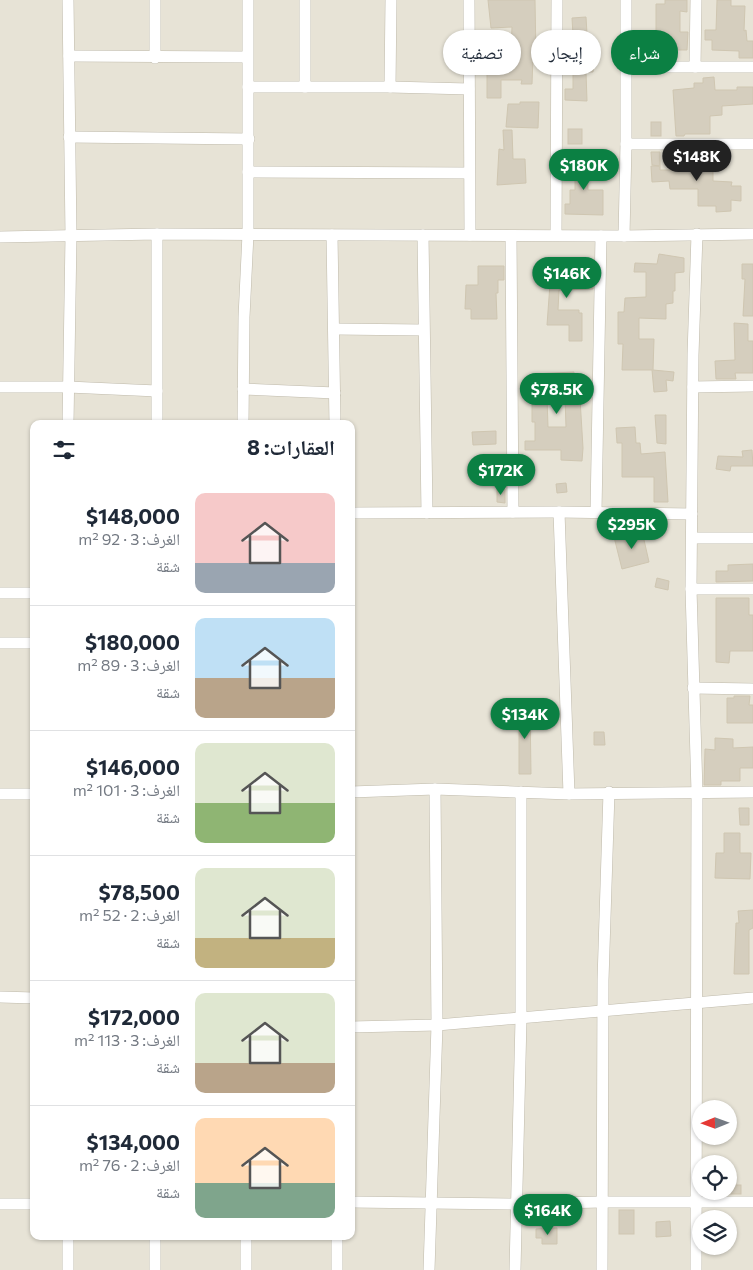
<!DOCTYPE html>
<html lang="ar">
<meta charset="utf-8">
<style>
:root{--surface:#fff;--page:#f2f2f3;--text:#1f2937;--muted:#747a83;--line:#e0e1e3;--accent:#0b8043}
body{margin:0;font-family:Commissioner,"Noto Naskh Arabic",sans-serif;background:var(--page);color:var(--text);direction:rtl;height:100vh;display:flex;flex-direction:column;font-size:19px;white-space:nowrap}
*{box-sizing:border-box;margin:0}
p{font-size:16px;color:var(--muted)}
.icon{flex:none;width:28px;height:28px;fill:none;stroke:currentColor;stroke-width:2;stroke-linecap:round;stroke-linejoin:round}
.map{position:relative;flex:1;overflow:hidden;direction:ltr}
.sheet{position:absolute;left:30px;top:420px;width:325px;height:820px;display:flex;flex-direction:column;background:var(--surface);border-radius:10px;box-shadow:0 1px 4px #0004;direction:rtl}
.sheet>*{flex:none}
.hud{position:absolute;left:370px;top:30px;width:308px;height:45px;direction:rtl;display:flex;gap:10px}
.needle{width:32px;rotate:269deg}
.buttons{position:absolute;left:692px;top:1100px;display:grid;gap:10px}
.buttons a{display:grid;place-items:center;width:45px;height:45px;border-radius:50%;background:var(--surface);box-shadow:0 1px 4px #0004;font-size:25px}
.price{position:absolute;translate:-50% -42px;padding:0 11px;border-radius:18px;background:var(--accent);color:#fff;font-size:16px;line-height:32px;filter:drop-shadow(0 1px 2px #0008)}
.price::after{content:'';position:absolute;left:50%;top:30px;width:15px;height:11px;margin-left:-8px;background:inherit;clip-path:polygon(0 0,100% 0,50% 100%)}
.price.on{background:#222;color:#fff}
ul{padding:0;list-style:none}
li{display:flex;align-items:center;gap:15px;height:125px;padding:0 20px}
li+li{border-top:1px solid var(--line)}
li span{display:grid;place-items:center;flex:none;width:140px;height:100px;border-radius:10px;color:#555}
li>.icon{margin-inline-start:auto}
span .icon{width:60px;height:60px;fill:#fffc;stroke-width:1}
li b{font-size:21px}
h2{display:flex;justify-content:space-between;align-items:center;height:60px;padding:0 20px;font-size:21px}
.chip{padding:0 18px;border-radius:22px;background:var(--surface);box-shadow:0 1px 4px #0004;font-size:18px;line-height:45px}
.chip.on{background:var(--accent);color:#fff}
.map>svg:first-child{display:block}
.residential{fill:#e7e3d6;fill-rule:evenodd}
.building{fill:#d5cebe;stroke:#cfc6b1;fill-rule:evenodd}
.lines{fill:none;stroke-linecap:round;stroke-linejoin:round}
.street-casing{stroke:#bfbaab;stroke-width:12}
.street{stroke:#fff;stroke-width:11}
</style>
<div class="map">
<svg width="753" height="1270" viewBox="0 0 753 1270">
<rect width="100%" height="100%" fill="#f3f1e8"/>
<path class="residential" d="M0,0H753V1270H0ZM34,424H351V1236H34ZM701,1109H729V1136H701ZM701,1164H729V1191H701ZM701,1219H729V1246H701Z"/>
<g class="building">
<path d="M488,0H535L536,57H533L532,84H521L522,80H501V98H487V74H490L491,48L511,49L512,27L491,28Z"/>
<path d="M665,0H687V12L680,11V32H688L687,50H651L652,31H656V4H665Z"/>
<path d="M717,0H731V6H745L744,31L746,30L747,41H753V58H739V51L712,50V40H705V30H716Z"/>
<path d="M586,17L587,34L573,35L572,18Z"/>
<path d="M573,52H588V63H594L593,72H586L587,101L565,100V89H573Z"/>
<path d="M714,77L715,90H737V87H753V104L722,106V115L710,116V134H685L684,136H676L673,90L694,88V83H703V78Z"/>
<path d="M520,102H539L538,128L506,127L508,104H520Z"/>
<rect x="651" y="122" width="10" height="14"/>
<rect x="568" y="129" width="14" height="15"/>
<path d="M503,130H512L513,159H525L526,183L497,185L499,149L504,150Z"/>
<path d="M575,150L587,151L588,190H603V215L565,214V204H570V190H575Z"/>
<path d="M651,152H660V170H678L677,152H687V159L712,162L711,167H713V181L732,182L731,186H741V201L731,200V211L716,212V206H698V189H670L669,181L652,182L651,166H659L652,165Z"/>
<path d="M659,254L684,258V272L675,273V291H673V303L666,304V319L639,318V339H654L653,370L674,372L673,381L666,380L667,391L654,392L652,370H622L623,344H618V312H624L625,298L646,297V272H634L635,263L657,264Z"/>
<path d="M742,264H753V316H743L745,279H742Z"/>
<path d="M478,266H504V280H498V293H496L497,319H471V309H465L466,285H478Z"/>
<path d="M593,271V289L559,290L558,310H579V313H582V341H569V325H547L550,284H541V273Z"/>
<path d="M734,323L748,324V341H753V373H735L736,379H716L715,361L735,360Z"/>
<path d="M574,372V382H579L583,448L582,461L561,460V450H525V441H535V422H532V400H534L533,374ZM547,398H565L566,427H548Z"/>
<path d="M655,415H666V444L657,443Z"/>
<path d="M635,427L636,443H640L641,454L665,452L668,502H654V477H622V443H617L616,428Z"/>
<path d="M496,431V444L473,445L472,432Z"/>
<path d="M752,450L753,466H731L730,471L716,469L718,456L743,457L742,451Z"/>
<path d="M566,483L567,492L557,493L556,484Z"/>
<path d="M497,489H505V503L497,502Z"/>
<path d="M642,531L649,562L622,569L614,537Z"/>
<path d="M753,564V581L716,582V571H728V565Z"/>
<path d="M657,578L669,581L668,590L655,587Z"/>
<path d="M716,598H749V615H753V651H730L729,663L716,662Z"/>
<path d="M734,696H750L749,705H753V723H727V698H734Z"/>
<path d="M519,705H530L531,774H519Z"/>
<path d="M594,732H604L605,745H594Z"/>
<path d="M715,738L733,739V748L753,747V768H740V781H721V785H704L705,749L715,750Z"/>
<path d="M739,808H749V825H740Z"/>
<path d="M724,833H740V853H751L750,879L715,878L716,853H724Z"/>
<path d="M753,910V928L749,930V974H734L736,923H739L738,911Z"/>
<rect x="729" y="1185" width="12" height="9"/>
<rect x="619" y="1210" width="15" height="24"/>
<path d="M670,1221L671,1236L656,1237V1222Z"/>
<path d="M557,1228V1244H542V1238H536V1229Z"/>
</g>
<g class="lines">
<g class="street-casing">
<g id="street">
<path d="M68,0L71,236L68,424"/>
<path d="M305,0V87"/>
<path d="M469,0L470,235"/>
<path d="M69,56L247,57"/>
<path d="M155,58V0"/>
<path d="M626,67H753"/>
<path d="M695,67L696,0"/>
<path d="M248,87H390L469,89"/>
<path d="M390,87L391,0"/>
<path d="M69,137L249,139"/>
<path d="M626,144H753"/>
<path d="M248,172L469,173"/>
<path d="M157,234V424"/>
<path d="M332,235L335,424"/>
<path d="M423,235L427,513"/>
<path d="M556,235L557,0"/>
<path d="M511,236L513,512"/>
<path d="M624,236L626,144V0"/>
<path d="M0,237L157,234L624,236L753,234"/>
<path d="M334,329L423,330"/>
<path d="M0,387H68L157,391"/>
<path d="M693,387L753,386"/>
<path d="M243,389L335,393"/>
<path d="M243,424L244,317L248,234V0"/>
<path d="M559,512L569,794"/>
<path d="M596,512L601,236"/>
<path d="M351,513L559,512L692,514"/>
<path d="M693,538H753"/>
<path d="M691,589H753"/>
<path d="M0,593H34"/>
<path d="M0,643H34"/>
<path d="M693,688L753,689"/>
<path d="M351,792L435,789L569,794L753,792"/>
<path d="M0,794H34"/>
<path d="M0,997L34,998"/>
<path d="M351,1027L437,1025L753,998"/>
<path d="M351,1202L516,1204L601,1202H753"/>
<path d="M0,1204H34"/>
<path d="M68,1270V1236"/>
<path d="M155,1270V1236"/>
<path d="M246,1270V1236"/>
<path d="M337,1270V1236"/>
<path d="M429,1270L437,1025L435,789"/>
<path d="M515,1270L521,1019V792"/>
<path d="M602,1270L603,980L609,792"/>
<path d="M696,1270L697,792L691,589L693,355L697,234"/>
</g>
</g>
<use href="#street" class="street"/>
</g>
</svg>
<div class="buttons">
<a><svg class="needle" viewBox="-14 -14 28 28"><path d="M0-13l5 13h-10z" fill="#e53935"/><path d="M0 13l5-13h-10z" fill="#747a83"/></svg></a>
<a><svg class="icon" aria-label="locate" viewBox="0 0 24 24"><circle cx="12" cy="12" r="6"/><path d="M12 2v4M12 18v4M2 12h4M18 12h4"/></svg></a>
<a><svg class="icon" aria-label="layers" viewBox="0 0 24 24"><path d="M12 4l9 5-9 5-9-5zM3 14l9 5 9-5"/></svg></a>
</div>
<b class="price on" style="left:697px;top:182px">$148K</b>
<b class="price" style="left:584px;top:191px">$180K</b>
<b class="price" style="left:567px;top:299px">$146K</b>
<b class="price" style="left:557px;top:415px">$78.5K</b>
<b class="price" style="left:501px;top:496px">$172K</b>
<b class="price" style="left:632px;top:550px">$295K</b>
<b class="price" style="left:525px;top:740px">$134K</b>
<b class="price" style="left:548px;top:1236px">$164K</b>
<div class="hud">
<a class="chip on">شراء</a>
<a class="chip">إيجار</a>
<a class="chip">تصفية</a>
</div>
<section class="sheet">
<h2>العقارات: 8<svg class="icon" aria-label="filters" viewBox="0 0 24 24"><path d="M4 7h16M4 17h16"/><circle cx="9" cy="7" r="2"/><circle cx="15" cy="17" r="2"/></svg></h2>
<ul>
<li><span style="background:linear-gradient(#f6c9c9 70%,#9aa5b1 0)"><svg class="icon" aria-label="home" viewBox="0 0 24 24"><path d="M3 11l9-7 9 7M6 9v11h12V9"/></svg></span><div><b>$148,000</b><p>الغرف: 3 · 92 m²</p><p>شقة</p></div></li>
<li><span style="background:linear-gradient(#bfe0f5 60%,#b9a48a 0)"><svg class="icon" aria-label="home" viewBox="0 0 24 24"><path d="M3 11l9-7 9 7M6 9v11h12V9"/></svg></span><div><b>$180,000</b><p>الغرف: 3 · 89 m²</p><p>شقة</p></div></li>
<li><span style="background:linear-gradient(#dfe7d0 60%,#8fb573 0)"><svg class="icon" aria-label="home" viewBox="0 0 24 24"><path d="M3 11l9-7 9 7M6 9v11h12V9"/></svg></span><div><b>$146,000</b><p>الغرف: 3 · 101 m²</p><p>شقة</p></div></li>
<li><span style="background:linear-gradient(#dfe7d0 70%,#c2b280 0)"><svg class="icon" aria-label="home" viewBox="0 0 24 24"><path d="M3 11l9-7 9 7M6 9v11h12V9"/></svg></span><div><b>$78,500</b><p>الغرف: 2 · 52 m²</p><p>شقة</p></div></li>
<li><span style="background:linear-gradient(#dfe7d0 70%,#b9a48a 0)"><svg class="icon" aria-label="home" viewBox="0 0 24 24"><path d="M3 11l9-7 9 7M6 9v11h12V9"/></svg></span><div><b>$172,000</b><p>الغرف: 3 · 113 m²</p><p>شقة</p></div></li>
<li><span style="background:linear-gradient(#ffd9b3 65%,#7fa58c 0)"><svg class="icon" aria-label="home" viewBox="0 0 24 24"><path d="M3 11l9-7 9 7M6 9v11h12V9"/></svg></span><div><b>$134,000</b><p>الغرف: 2 · 76 m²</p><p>شقة</p></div></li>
</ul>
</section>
</div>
